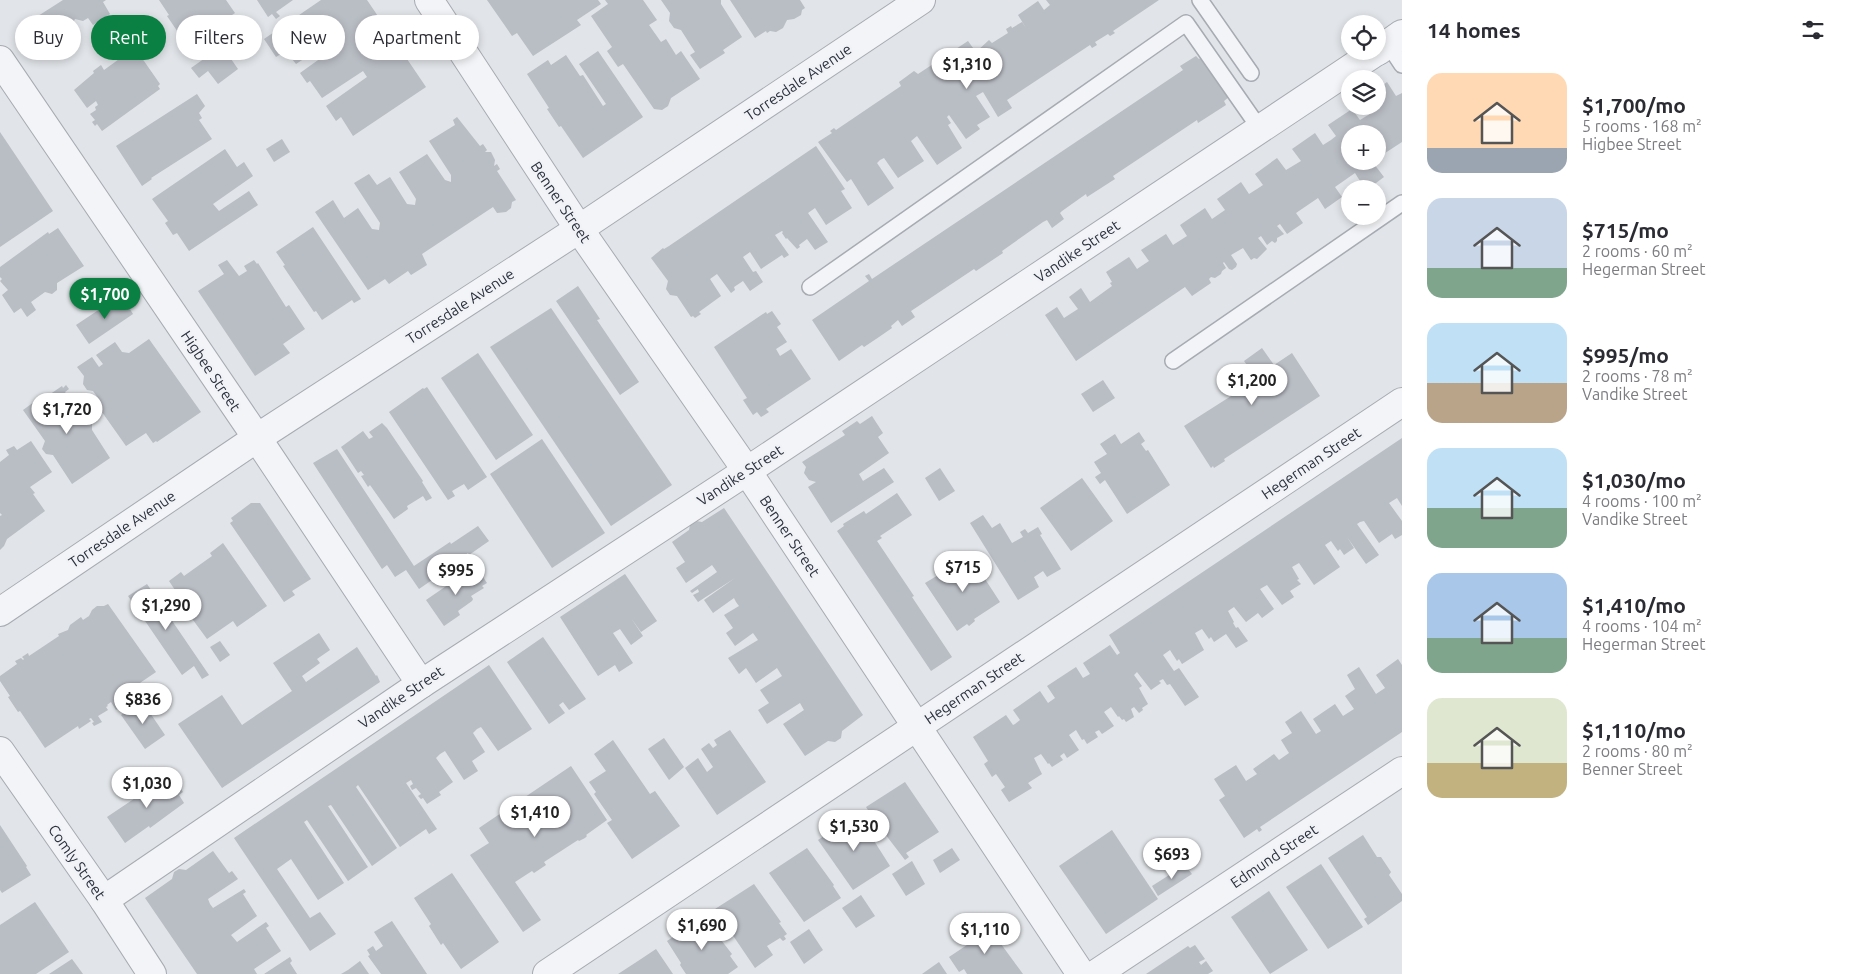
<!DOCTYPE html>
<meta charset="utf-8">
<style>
:root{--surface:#fff;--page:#f2f2f3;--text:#2b2b33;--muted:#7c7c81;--accent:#0b8043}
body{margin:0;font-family:Ubuntu,sans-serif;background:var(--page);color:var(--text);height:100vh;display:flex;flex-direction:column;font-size:19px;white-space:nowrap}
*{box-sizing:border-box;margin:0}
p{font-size:16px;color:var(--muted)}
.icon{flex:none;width:28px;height:28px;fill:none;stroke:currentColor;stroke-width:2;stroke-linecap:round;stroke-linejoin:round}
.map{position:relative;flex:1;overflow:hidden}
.sheet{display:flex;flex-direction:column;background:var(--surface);width:450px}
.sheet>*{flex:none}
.top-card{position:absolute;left:15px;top:15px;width:475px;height:45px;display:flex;gap:10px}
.controls{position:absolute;left:1341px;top:15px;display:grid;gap:10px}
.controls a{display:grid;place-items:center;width:45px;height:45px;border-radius:50%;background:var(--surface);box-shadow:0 2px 8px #0003;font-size:25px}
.price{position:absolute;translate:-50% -42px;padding:0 11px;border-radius:18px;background:#fff;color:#222;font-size:16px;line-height:32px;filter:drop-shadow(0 1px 2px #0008)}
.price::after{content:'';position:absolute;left:50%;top:30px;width:15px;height:11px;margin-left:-8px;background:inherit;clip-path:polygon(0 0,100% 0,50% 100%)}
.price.current{background:var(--accent);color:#fff}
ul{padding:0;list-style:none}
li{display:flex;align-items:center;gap:15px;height:125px;padding:0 25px}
li span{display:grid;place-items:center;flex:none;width:140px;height:100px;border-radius:15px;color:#555}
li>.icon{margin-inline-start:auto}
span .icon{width:60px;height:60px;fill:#fffc;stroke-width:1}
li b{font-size:21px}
h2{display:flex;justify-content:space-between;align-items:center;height:60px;padding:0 25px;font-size:21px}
.pill{padding:0 18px;border-radius:22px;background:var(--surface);box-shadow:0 2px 8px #0003;font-size:18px;line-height:45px}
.pill.current{background:var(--accent);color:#fff}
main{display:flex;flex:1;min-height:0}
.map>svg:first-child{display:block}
.building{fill:#b9bdc4}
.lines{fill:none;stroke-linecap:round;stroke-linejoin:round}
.service-casing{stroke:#a7abb2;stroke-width:18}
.minor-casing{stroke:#a7abb2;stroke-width:30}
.tertiary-casing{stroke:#a7abb2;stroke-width:30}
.service{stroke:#f3f4f7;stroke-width:15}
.minor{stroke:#f3f4f7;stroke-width:28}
.tertiary{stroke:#f3f4f7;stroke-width:28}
.labels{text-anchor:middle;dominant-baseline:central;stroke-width:4.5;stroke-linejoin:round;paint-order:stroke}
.street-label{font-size:15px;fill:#2b313e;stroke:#f0f2f6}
</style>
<main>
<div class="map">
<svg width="1402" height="974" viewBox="0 0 1402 974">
<rect width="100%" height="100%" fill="#e1e4e8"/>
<g class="building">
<path d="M63,0H106L103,2L110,14L93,25L88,18L83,21L75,19L74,21L78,28L47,48L31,23L40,18L38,16Z"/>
<path d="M159,0H226L235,13L190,43L189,42L186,44L167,16L169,15Z"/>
<path d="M257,0H293L276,12L280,16L276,19L272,14L268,17Z"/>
<path d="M321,0H367L426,87L353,136L341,117L336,121L326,106L367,77L363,71L322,98L310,81L307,83L300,73L339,45L334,39L296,64L288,54L291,52L289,49L276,57L264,39Z"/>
<path d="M487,0H598L601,4L577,20L581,25L533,56L517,33L512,36Z"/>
<path d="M605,0H643L657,20L649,25L661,42L666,39L676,55L681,51L700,79L671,98L668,106L662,110L654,109L623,64L618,67L607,51L612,47L591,16L608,4Z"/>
<path d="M661,0H721V4L742,37L723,50L725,53L700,69L690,55L695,52L681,30L674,28L669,21L670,13Z"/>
<path d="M730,0H800L805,8L802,10L801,15L794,19L787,20L783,28L776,32L770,31L767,33L766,31L755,38Z"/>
<path d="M1046,0H1159L1113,31L1115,33L1110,36L1108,34L1095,42L1097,45L1092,48L1090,45L1007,100L1012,108L998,117L983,92L976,96L990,117L977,125L980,129L966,139L949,115L947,117L951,123L948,125L962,148L937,165L917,136L911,141L924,161L898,178L884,158L880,160L877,163L894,188L868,206L851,179L847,182L818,142L832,133L830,131L834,128L836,130L901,86L899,82L914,71L918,74L968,41L976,52L989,40L992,43L1008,33L1006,29L1011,26L1012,28L1022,22L1026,28L1018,15L1038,1L1044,10L1050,5Z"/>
<path d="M222,46L238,69L218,84L208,71L199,78L191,68Z"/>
<path d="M133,49L136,53L137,51L160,84L158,86L160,89L102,131L97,124L95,126L92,122L95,120L90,114L96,110L95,107L98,105L96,101L87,108L74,90L94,73L93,71L101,65L104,70Z"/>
<path d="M598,51L643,117L583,158L561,126L559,127L547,109L549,108L527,74L548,60L551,65L566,55L580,76L583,75L603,106L606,104L579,64Z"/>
<path d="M1196,56L1199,59L1202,57L1229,97L1224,101L1226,105L1198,123L1197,120L1113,176L1115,179L1087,197L1086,194L1062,211L1060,213L1064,219L1052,228L1047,220L1043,222L1002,251L1003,253L976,271L974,269L911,311L915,317L902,326L898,320L891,326L892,328L879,337L864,347L862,345L839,361L812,320L869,281L865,276L869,274L872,279L1183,70L1180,66Z"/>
<path d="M1387,82L1396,96L1402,93V142L1379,157L1381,159L1378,161V134H1350V161H1377L1374,164L1384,177L1368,189H1365L1355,173L1335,187L1342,197L1325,209L1318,198L1296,213L1303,223L1287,234L1280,224L1277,226L1284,234L1277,238V241L1275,243L1272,241L1267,245L1261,236L1258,238L1267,249L1257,259L1254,258L1251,260L1243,248L1231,255L1237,264L1236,267L1232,270L1229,269L1224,262L1223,263L1226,268L1222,271L1221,274L1215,278L1211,277L1209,279L1211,283L1192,296L1185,287L1076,361L1045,315L1057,307L1064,318L1078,309L1069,297L1081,288L1090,302L1112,286L1110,283L1112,282L1106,272L1129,257L1137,269L1149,261L1141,250L1166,234L1173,245L1187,236L1180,225L1205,208L1212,219L1225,210L1217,199L1241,182L1249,194L1257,189L1263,185L1255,174L1277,158L1286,170L1301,161L1292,149L1315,133L1323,145L1331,140L1336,136L1328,125L1352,109L1360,120L1373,112L1369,106H1378V89Z"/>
<path d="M197,94L205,106L199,113L202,118L199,120L212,139L151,178L152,179L142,186L116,146Z"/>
<path d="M457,117L480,146L483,144L487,150L485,152H491L495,160L494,166L497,164L500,169L497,171L516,200L512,202L511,208L506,212L497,213L493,207L422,254L427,265L411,275L408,271L389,284L385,279L368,290L315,212L333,200L344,218L358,208L372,229L379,230L380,223L354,183L369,174L377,185L390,177L407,204L415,205L416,199L399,172L427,154L445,180L451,182V175L429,141L455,125L453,120Z"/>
<path d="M0,132L53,211L0,247Z"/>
<path d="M282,139L290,152L274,162L266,149Z"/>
<path d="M816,146L845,189L841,191L852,208L826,225L815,208L808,213L828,242L815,250L807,239L799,245L800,247L797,249L787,238L786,239L782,233L783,232L782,231L775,235L789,255L784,258L782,255L761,269L750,252L743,257L753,272L756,271L763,282L750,291L743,281L734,287L735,290L731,293L717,274L710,279L721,296L699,312L701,314L695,318L693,316L691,317L677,296L670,295L666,289L668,281L651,258L663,248L664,249L669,246Z"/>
<path d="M225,149L237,167L244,162L253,176L213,204L219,211L249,191L258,205L189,251L177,233L173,235L165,223L168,221L152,199Z"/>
<path d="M313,227L361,299L354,303L352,300L322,320L316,311L314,312L283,266L285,265L276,252Z"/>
<path d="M58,228L84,266L57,283V290L52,294L45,292L31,302L36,310L27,317L21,308L14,313L2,295L8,290L0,281L2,279L0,277V267L48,232L49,234Z"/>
<path d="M227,260L239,276L247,271L244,266L254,260L257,264L258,263L286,307L289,305L305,329L283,344L290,353L255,376L198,291L224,274L218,265Z"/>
<path d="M578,286L600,319L597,320L639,382L620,395L556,301Z"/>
<path d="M121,295L133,314L89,344L76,325Z"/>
<path d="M551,308L672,485L611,526L490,347Z"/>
<path d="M772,311L781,324L777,327L787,342L776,349L780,356L791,349L811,379L766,409L769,412L761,417L757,412L753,415L743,400L747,398L714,347L766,312L767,314Z"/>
<path d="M149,339L201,412L157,442L156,441L153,443L146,433L126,446L97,405L101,402L93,391L87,390L83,384L84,376L77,367L92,357L99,367L103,364L96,355L115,342L122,352L129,353Z"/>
<path d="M1262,348L1274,365L1292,353L1320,396L1224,459L1225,461L1214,468L1213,466L1211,468L1184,426L1239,391L1229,377L1247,365L1244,361Z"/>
<path d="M478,353L533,435L496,460L441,378Z"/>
<path d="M1103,380L1115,398L1093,412L1081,394Z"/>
<path d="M66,385L69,389L65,392L81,415L88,416L92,423V430L110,458L72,484L53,455L46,454L42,449L45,441L23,410L41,397L43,399L62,386L63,388Z"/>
<path d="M427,387L487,477L468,490L464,484L452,491L455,496L448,500L389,412L423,388L424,389Z"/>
<path d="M872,416L883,433L878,437L889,453L859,474L863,481L884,468L894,482L831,523L808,487L816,482L809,480L804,473L806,467L802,462L845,435L842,431L857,421L860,424Z"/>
<path d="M382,423L387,428L423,481L422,482L432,498L426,501L423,496L407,506L408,509L394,519L370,485L368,487L361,476L364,475L361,471L358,473L341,447L363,431L369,439L373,437L369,432Z"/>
<path d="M1139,432L1145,441L1141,444L1146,451L1148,450L1170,485L1127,514L1105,480L1100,484L1095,477L1101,473L1094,462L1107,454L1100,444L1115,434L1121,444Z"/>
<path d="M1402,438V506L1397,498L1389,503L1402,521V535L1395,539L1392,534L1379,543L1364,521L1360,522L1357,524L1379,555L1366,564L1347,537L1354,548L1344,555L1340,549L1338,551L1331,541L1325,545L1340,567L1314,585L1299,563L1292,567L1299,579L1297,580L1301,584L1290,591L1294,597L1282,605L1267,585L1260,589L1274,609L1262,618L1258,613L1246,622L1234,607L1228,611L1234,622L1233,623L1236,628L1238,627L1248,641L1236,648L1226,634L1214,642L1211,637L1209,639L1202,629L1195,633L1204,650L1182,664L1179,659L1177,661L1170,650L1163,655L1174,671L1179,668L1199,697L1185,706L1170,684L1167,685L1163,679L1159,681L1161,683L1151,690L1137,672L1134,675L1142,686L1139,688L1148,704L1142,708L1143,710L1139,713L1134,707L1131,709L1134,717L1126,722L1124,719L1122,720L1119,716L1118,717L1111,707L1104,712L1114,726L1102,734L1099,730L1095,732L1098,737L1087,744L1084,739L1082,740L1076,730L1069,735L1079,750L1067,758L1064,753L1060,756L1063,760L1052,767L1049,763L1048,764L1041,754L1034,758L1042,774L1028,783L1032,788L1009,802L1001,790L1005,787L996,774L992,777L984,764L988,761L973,737L1006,715L1013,725L1015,724L1020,720L1013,710L1040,691L1048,703L1055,698L1047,686L1076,667L1083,678L1090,674L1083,663L1110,645L1117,655L1120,653L1109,635Z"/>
<path d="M542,439L605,533L552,568L490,474Z"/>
<path d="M31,441L52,472L30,487L35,493L33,494L45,511L7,539L4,546L0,550V516L2,515L0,513V462L9,455L6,450L14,446L17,450Z"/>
<path d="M337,449L414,566L450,542L451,544L478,526L489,541L469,555L468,553L461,558L462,559L460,561L464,567L452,576L450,573L434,584L432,580L419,589L406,570L395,577L387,565L382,569L313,463Z"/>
<path d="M940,468L955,491L939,501L925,478Z"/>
<path d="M1082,478L1113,521L1071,551L1040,508Z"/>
<path d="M897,493L912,515L880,536L882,538L877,541L914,596L912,597L952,657L931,671L837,531L844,526L843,524L864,511L866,514Z"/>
<path d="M251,503H260L311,579L292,591L295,595L284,602L230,523L233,521L231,518Z"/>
<path d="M724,508L863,715L842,731L841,738L835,742L828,741L805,756L783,724L804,710L800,703L767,724L758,710L769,703L760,690L782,676L777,668L756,683L746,668L739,674L728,658L758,640L753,633L735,646L726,633L733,628L724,615L739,606L736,602L734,598L713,613L704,600L735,578L698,602L693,595L699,592L698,589L692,593L690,591L717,572L712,565L686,583L676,568L685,562L672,542L689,530L690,525L696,521L702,522Z"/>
<path d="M983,515L992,528L1000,523L1012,543L1023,537L1020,532L1025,529L1028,533L1038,527L1042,534L1040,535L1061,569L1047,577L1043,571L1034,577L1039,587L1018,600L970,523Z"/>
<path d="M223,543L267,606L237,627L233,621L207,639L174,594L177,593L169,581L181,572L184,576L212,556L210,553Z"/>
<path d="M970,556L1000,602L974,619L975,621L969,626L967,624L957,631L925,583Z"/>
<path d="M477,568L487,583L482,586L484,588L471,596L473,599L472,601L458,611L460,615L444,626L426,600L471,569L472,572Z"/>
<path d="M625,574L657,621L641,632L631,618L643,636L631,645L620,629L613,633L633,663L619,672L615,665L598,676L560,617Z"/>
<path d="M147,584L209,675L202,679L194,666L182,675L128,596Z"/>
<path d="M108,604L156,672L134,687L140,694L116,710L111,702L107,705L108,706L106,707L108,710L98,716L102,722L94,726L92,723L94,722L91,718L89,719L91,721L79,729L78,726L45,748L20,711L18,712L8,697L10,696L0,681V676L17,664L15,661L21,658L23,660L24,659L22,657L28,653L29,656L59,636L58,634L68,630L70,625L81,617L83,620L89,616L92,610L97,606H104Z"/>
<path d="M319,633L330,650L317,659L320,663L302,676L306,682L357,647L376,676L377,675L380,682L222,788L178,724L222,695L242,725L292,691L273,663Z"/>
<path d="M543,637L586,699L569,710L563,702L559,705L565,713L549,724L507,662Z"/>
<path d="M220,641L230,655L220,662L210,647Z"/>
<path d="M1398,659L1402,665V732L1260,827L1262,830L1259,832L1257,829L1244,838L1219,800L1225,796L1214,779L1236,765L1246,781L1257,774L1253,769L1274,754L1279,760L1289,753L1281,740L1292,733L1285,722L1301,711L1316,734L1321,731L1313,719L1335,704L1343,716L1354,709L1345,696L1355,689L1347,675L1359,667L1376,694L1385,688L1376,675Z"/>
<path d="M489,665L532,729L498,751L481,727L477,729L473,733L485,752L472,761L478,771L464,780L445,751L440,754L436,758L453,782L439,792L441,795L427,804L423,798L421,799L418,796L421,794L416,788L412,790L410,786L413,784L411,780L406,783L437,829L429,834L426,829L400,847L358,785L356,787L397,848L372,866L331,805L328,806L368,867L348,881L307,820L304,822L344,883L318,900L291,859L277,869L310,918L320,912L336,934L310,951L234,838Z"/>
<path d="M142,701L165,735L145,749L121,715Z"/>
<path d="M730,730L766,782L717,815L685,768L698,758L707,772L713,767L701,749L709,743L713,748L717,745L714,740Z"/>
<path d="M664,738L684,767L669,780L648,749Z"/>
<path d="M613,740L650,794L655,791L680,826L632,859L607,823L612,820L594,794L596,792L589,782L606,771L594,754Z"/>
<path d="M571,766L607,820L586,835L587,836L585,838L579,841L578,840L544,862L546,865L534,873L532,871L515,882L541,920L523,932L470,855L489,843L479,828Z"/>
<path d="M171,774L183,792L179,795L184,803L150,828L149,826L125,843L107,817Z"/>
<path d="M905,782L939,832L906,853L909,857L905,860L882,830L885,828L874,815L872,816L866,807Z"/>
<path d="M857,814L890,866L853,890L818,840Z"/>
<path d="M0,825L27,866L26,867L31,875L2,893L0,890Z"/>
<path d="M1112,830L1158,899L1106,934L1059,866Z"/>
<path d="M1363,835L1377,857H1381L1391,872L1389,875L1402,894V901L1368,925L1364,919L1367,917L1328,858Z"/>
<path d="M807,848L834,885L833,886L841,898L804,922L769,873Z"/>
<path d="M952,848L960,860L940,873L933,860Z"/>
<path d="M213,851L229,873L232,871L238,879L208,899L210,904L213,908L244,889L246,892L243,894L257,916L231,935L237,942L266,922L269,926L266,928L281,951L254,969L257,974H197L145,898L172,879L174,872L179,869L186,870Z"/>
<path d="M912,861L925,884L906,896L892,874Z"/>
<path d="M1321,864L1363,927L1328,949L1286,887Z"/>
<path d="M1185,865L1192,874L1158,896L1152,886Z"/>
<path d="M452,873L499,942L461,969L443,943L441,945L429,926L431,924L414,898Z"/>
<path d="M754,884L781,922L779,923L787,934L784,936L786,939L783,941L780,938L767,946L773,955L755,968L715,909Z"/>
<path d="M1269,891L1308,950L1270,974L1231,917Z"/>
<path d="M861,895L875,916L856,928L842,908Z"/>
<path d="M35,902L69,952L36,974H0V925Z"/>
<path d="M703,917L732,954L730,956L738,967L728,974H686L680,965L681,963L667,941Z"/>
<path d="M392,921L427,974H381L368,956L370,955L367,950L373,946L376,951L383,946L374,932Z"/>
<path d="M996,924L1006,940L1001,944L1023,974H967L964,969L959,972L949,957L973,941L969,935L978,930L981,934Z"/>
<path d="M809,929L823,950L804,964L790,942Z"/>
<path d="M1195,945L1205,959L1199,962L1201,965L1206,961L1213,971L1208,974H1146L1188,946L1190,948Z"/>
<path d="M656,949L673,974H618L638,961Z"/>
<path d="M290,957L292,961L290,963L297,974H264Z"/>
<path d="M72,959L83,974H49Z"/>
<path d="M360,961L369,974H341L348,970Z"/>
<path d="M939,962L947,974H922Z"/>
</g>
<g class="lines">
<g class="service-casing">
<g id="service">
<path d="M1200,0L1251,73"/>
<path d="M1388,44L1402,65"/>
<path d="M810,287L1186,23L1260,129"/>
<path d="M1173,361L1402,203"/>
</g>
</g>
<g class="minor-casing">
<g id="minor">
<path d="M429,0L579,229L747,471L1081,974"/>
<path d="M1378,51L1402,34"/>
<path d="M0,60L257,438L421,684"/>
<path d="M0,751L104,900L152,974"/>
<path d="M104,900L421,684L747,471L1377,51"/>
<path d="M547,974L1402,402"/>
<path d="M1096,974L1402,771"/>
</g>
</g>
<g class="tertiary-casing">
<path id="tertiary" d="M0,612L257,438L579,229L921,0"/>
</g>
<use href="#service" class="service"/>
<use href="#minor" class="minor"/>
<use href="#tertiary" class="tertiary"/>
</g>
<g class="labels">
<g class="street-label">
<text transform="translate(798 82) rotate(-34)">Torresdale Avenue</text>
<text transform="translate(561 202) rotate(56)">Benner Street</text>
<text transform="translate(1077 251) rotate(-34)">Vandike Street</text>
<text transform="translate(460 306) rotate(-33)">Torresdale Avenue</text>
<text transform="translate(211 371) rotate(56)">Higbee Street</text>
<text transform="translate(1311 463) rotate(-34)">Hegerman Street</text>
<text transform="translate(740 475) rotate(-33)">Vandike Street</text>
<text transform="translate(122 529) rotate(-34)">Torresdale Avenue</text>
<text transform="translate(790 536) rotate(56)">Benner Street</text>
<text transform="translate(974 688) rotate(-34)">Hegerman Street</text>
<text transform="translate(401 697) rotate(-34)">Vandike Street</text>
<text transform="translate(1274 856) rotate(-34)">Edmund Street</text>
<text transform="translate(77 862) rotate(55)">Comly Street</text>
</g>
</g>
</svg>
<div class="controls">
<a><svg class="icon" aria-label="locate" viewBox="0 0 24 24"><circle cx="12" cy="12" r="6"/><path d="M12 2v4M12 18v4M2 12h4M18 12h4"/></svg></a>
<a><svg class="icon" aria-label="layers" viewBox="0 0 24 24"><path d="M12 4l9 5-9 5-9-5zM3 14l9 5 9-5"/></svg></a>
<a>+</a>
<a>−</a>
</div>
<b class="price" style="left:967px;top:90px">$1,310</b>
<b class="price current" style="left:105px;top:320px">$1,700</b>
<b class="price" style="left:1252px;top:406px">$1,200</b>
<b class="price" style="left:67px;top:435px">$1,720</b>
<b class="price" style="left:963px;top:593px">$715</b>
<b class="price" style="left:456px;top:596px">$995</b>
<b class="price" style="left:166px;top:631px">$1,290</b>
<b class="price" style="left:143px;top:725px">$836</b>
<b class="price" style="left:147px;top:809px">$1,030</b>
<b class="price" style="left:535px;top:838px">$1,410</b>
<b class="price" style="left:854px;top:852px">$1,530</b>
<b class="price" style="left:1172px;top:880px">$693</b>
<b class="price" style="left:702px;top:951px">$1,690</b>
<b class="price" style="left:985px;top:955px">$1,110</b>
<div class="top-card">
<a class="pill">Buy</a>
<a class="pill current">Rent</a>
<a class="pill">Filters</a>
<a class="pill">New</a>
<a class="pill">Apartment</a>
</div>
</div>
<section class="sheet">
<h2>14 homes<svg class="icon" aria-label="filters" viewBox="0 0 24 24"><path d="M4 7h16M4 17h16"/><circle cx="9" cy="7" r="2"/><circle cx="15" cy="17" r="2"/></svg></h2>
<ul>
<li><span style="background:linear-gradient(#ffd9b3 75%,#9aa5b1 0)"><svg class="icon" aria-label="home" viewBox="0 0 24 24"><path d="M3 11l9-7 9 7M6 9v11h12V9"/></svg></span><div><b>$1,700/mo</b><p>5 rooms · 168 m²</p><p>Higbee Street</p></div></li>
<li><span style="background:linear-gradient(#c9d6e8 70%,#7fa58c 0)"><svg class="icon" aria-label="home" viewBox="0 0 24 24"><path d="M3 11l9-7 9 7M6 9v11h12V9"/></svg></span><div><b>$715/mo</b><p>2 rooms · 60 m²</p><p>Hegerman Street</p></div></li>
<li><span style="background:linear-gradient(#bfe0f5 60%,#b9a48a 0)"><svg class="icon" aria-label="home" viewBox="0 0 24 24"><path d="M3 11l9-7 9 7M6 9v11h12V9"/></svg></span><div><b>$995/mo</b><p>2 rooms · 78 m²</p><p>Vandike Street</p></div></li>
<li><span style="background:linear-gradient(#bfe0f5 60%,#7fa58c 0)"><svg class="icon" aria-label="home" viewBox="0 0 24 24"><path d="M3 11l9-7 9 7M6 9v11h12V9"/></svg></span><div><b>$1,030/mo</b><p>4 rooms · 100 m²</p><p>Vandike Street</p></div></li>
<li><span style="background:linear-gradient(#a9c7e8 65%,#7fa58c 0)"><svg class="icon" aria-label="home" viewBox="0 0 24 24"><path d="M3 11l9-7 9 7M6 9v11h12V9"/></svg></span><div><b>$1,410/mo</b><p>4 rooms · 104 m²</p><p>Hegerman Street</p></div></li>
<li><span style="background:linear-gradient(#dfe7d0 65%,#c2b280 0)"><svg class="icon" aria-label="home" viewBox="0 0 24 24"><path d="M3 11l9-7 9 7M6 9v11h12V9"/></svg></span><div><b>$1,110/mo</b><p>2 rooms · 80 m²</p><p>Benner Street</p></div></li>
</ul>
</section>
</main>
